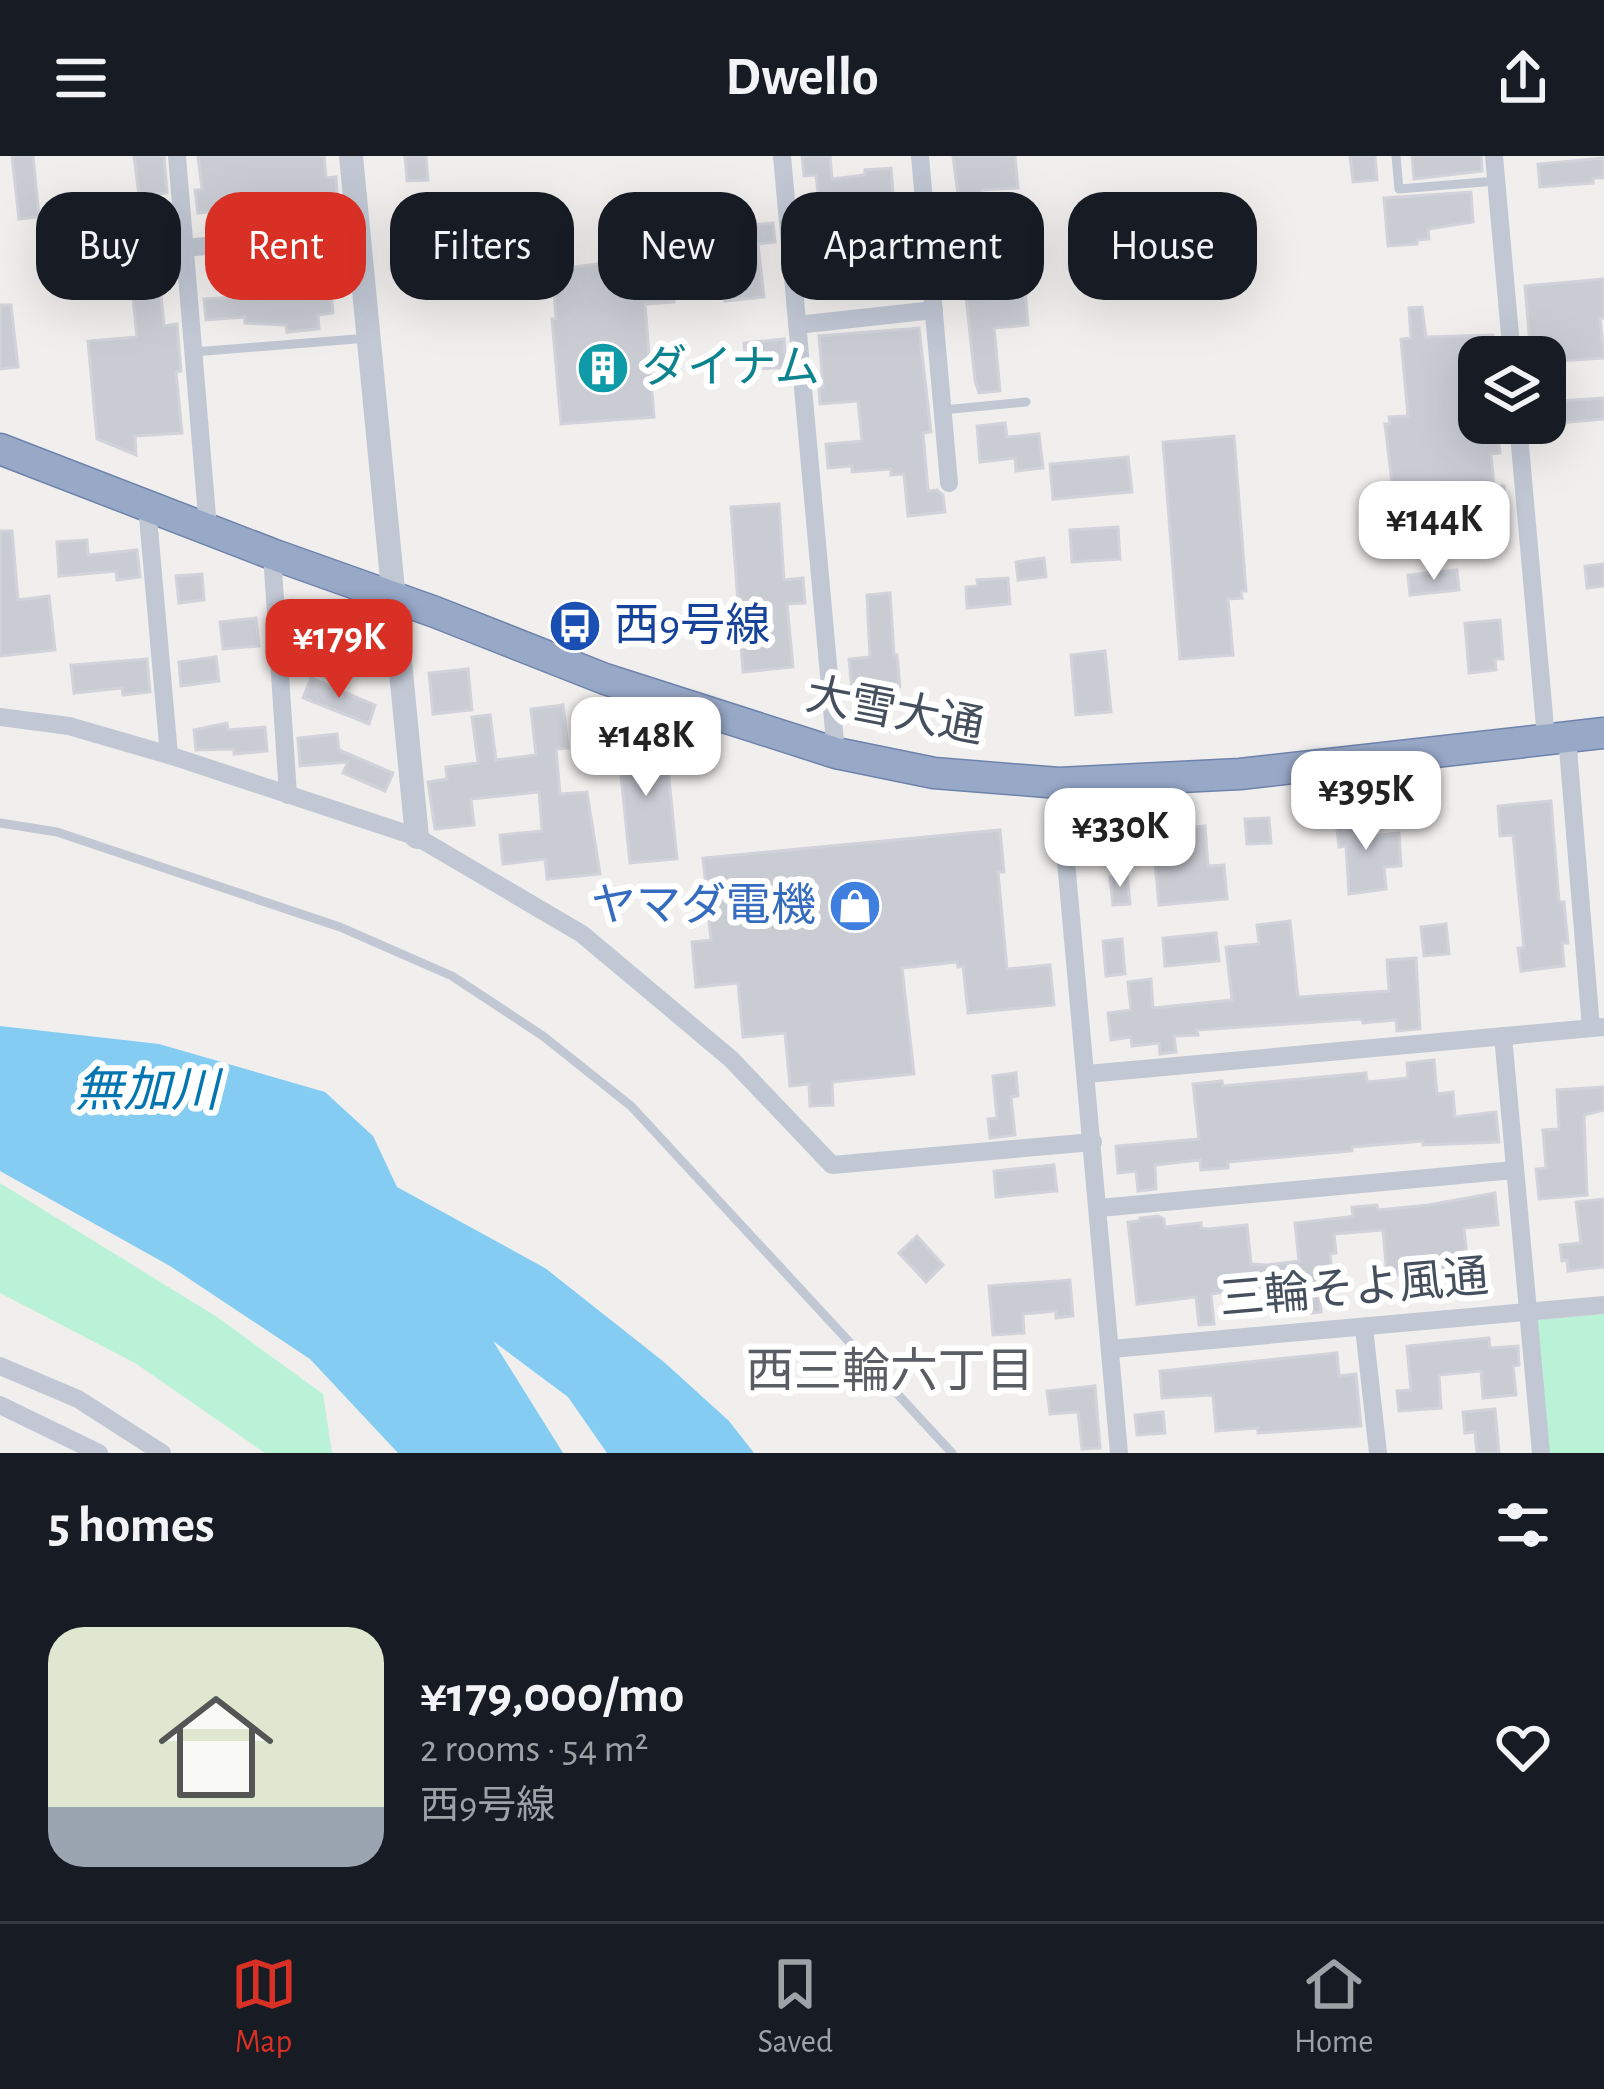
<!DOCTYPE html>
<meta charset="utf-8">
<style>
:root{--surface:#171b24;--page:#20242c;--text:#f1f3f6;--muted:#9ea1a6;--line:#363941;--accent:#d93025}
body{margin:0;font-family:"Alegreya Sans","Noto Sans JP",sans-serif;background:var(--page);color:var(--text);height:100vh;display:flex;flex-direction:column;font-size:45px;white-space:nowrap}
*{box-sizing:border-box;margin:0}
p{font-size:39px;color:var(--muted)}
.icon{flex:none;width:66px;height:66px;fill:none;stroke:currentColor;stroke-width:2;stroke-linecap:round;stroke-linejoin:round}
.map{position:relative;height:1297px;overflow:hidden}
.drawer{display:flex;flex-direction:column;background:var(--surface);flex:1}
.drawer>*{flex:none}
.top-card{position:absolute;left:36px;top:36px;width:1533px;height:108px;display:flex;gap:24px}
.buttons{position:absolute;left:1458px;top:180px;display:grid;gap:24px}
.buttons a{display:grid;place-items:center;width:108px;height:108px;border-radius:24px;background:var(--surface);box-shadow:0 12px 48px #0002;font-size:60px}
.price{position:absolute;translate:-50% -102px;padding:0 27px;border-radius:24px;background:#fff;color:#222;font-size:39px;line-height:78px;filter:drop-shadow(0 3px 6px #0008)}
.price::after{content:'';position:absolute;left:50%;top:72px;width:36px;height:27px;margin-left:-18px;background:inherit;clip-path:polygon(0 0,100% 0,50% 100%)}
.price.selected{background:var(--accent);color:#fff}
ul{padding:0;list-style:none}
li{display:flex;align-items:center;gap:36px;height:300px;padding:0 48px}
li+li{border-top:3px solid var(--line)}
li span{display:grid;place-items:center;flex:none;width:336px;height:240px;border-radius:36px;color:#555}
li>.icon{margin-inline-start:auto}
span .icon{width:144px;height:144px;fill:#fffc;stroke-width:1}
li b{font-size:51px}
h2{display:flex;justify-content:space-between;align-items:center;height:144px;padding:0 48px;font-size:51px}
.chip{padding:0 42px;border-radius:36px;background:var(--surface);box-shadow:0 12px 48px #0002;font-size:42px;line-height:108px}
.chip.selected{background:var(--accent);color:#fff}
header{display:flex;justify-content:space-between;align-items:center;height:156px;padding:0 48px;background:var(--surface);font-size:54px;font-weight:700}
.tab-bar{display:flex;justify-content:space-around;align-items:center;height:168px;border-top:3px solid var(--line);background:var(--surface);font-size:33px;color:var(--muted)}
.tab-bar a{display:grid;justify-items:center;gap:6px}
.tab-bar .selected{color:var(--accent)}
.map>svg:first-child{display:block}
.green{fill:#baf2d7}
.water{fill:#84ccf1}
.building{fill:#caccd4;stroke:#d2d3da;stroke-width:3}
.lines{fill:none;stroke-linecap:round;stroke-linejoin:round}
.trunk-casing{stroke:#6e83ac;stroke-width:33}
.service{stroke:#c1c8d4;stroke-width:9}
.minor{stroke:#c1c8d4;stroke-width:18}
.tertiary{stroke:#c1c8d4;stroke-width:24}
.trunk{stroke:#98a9c8;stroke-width:30}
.labels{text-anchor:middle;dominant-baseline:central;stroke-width:12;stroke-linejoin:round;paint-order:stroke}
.culture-label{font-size:45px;fill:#0d838f;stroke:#fff;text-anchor:start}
.transit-label{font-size:45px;fill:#164399;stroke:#fff;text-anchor:start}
.street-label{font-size:45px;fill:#454f5d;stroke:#fff}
.shop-label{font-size:45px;fill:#366cbe;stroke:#fff;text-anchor:end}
.water-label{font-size:48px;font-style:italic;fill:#0376b2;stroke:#fff}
.neighbourhood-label{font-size:48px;fill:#5a5d64;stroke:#fff}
</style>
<header><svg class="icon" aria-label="menu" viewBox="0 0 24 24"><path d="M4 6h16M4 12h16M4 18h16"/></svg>Dwello<svg class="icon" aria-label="share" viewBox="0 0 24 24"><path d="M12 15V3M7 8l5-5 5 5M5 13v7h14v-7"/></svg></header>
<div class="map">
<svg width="1604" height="1297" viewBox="0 0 1604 1297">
<rect width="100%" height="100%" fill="#f1efee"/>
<g class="green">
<path d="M0,1027L217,1161L323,1238L332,1297H265L135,1207L0,1137Z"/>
<path d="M1604,1158V1297H1549L1537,1164Z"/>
</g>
<path class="water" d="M0,870L159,888L325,936L373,980L397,1031L545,1112L664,1206L729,1265L754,1297H607L568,1241L493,1185L563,1297H398L310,1203L170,1110L0,1015Z"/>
<g class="building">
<path d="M12,0H33L39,61L19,63Z"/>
<path d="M134,0H164L167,37L139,40Z"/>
<path d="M198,0H324L326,22L336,21L337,37L304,40L305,46L198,57L195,34H202Z"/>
<path d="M405,0H426L428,24L407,25Z"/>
<path d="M802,0H830L832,23L865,19V14L891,12L895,62L902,61L908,131L872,135L867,91L818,95L816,70H822L816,19L804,20Z"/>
<path d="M953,0H1015L1018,32L982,34L981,49L991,137L1025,134L1028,169L994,172L1000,235L979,237L975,225L966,140L969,139V125Z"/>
<path d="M1350,0H1375L1377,24L1353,26Z"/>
<path d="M1412,0H1481L1482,15L1414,23Z"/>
<path d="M1604,2V22H1593V27L1540,31L1538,8Z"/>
<path d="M1471,36L1473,66L1428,73L1429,83L1417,84V88L1388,90L1384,42Z"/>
<path d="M773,67L775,86L758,88L764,141L725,145L722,115L729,114L726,71Z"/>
<path d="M169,68L172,99L157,100L164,170L177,168L181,215L176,216L182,277L135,280L136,299L97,283L88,185L137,181L126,73Z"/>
<path d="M342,89L344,115L329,116L333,157L318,159L319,173L287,176L286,169L245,167V161L206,164L204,143L280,139L277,105L286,104V98Z"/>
<path d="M617,105L618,114L636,112L637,125L672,123L674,146L645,148L654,261L561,268L552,163H556L553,120L568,119V112Z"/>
<path d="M1604,123V162H1600L1604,202L1545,206V201H1531L1525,130Z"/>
<path d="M0,149H11L18,211L0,213Z"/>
<path d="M1422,151L1426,181L1493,179L1495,201H1479V278L1498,277L1500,297L1491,298L1494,330H1504L1505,347L1492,348L1497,393L1464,397L1460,362L1403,367L1400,334L1393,335L1385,268H1390L1389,261L1408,260L1401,183L1411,182L1409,152Z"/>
<path d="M919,172L931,276L923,277L928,335L937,334L943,339L945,356L908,360L904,318L891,319V313L852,316V310L828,312L826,288L862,285L858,245L820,248L819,231H823L819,180Z"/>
<path d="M784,183L786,211L747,214L744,187Z"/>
<path d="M1604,242V263L1545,268V246Z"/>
<path d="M1005,267L1007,281L1039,278L1043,312L1016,315L1015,302L980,306L977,270Z"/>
<path d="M1234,280L1246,435H1241L1242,442L1228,443L1233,499L1180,503L1163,286Z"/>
<path d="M1128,301L1132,336L1053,343L1050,308Z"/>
<path d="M779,348L784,424L803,422L805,447L787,448L793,511L743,516L731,351Z"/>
<path d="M1118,371L1120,403L1072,406L1070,374Z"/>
<path d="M0,375H12L18,444L49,440L55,494L0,500Z"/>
<path d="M87,384L88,399L137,394L140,421L117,424L116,415L59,420L57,386Z"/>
<path d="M1044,402L1046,421L1018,424L1016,406Z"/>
<path d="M1604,408V430L1587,432L1585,410Z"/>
<path d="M1457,414L1459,434L1410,439L1408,419Z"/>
<path d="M202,418L204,444L179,447L176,420Z"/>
<path d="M1008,422L1010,448L967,452L966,431L978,430L977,424Z"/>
<path d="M890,437L894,499H897L900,531L852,535L849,503L870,501L867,439Z"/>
<path d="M256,462L259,490L223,493L220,466Z"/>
<path d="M1500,464L1503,503H1495L1496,514L1469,517L1465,467Z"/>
<path d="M300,492L323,500L317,517L294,509Z"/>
<path d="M1105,495L1111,556L1076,559L1071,499Z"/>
<path d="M216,501L219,525L181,530L179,506Z"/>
<path d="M147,503L150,536L123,539L122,532L74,537L71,509Z"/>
<path d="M468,513L472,554L433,558L429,517Z"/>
<path d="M311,522L375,549L369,568L303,542Z"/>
<path d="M563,549L568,592L556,593L560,638L587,636L600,718L547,723L545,703L503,708L500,679L542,675L539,636L471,643L474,669L435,673L428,626L447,623L446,611L478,607L472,561L490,559L496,604L536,599L531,553Z"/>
<path d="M227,567L228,574L265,571L267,595L234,598V593L196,594L194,574Z"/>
<path d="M616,571L666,592L677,703L630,707Z"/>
<path d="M337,578L339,594L393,617L385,635L343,617L348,606L300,610L298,582Z"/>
<path d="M1551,645L1559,746H1564L1568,787H1562L1564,810L1521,815L1518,792H1524L1513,679L1500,680L1498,650Z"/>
<path d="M1357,648L1361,681L1399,677L1401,710L1384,711L1386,733L1349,738L1346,690L1339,691L1335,656L1344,655V649Z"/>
<path d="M1269,662L1271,687L1247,688L1245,663Z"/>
<path d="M1205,670L1208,710L1224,709L1227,743L1159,749L1152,675Z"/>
<path d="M1000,674L1004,716H998L1007,813L1050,809L1054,849L968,857L963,810L958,811L957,806L902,812L914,918L832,926L833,949L810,950L809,928L790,930L785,877L743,881L738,827L696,831L692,786L711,784L703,702Z"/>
<path d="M1127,719L1130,748L1113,749L1110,721Z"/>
<path d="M1290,765L1298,841L1389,835L1387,804L1416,802L1420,873L1397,875L1396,864L1363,867L1362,863L1197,874L1198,879L1174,880L1176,896L1160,898L1159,887L1132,890L1131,881L1111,884L1108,857L1131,854L1128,826L1151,823L1153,852L1232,844L1226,791L1259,788L1257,769Z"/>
<path d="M1446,768L1449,798L1424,800L1421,771Z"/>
<path d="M1216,777L1219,805L1165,810L1163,782Z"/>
<path d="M1122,783L1125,818L1106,820L1103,785Z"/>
<path d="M1434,904L1437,938L1453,936L1455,961L1496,956L1499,986L1423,989V985L1352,991V995L1228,1006V1012L1201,1014L1200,1004L1155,1009L1156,1033L1138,1035L1136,1015L1118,1017L1116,990L1199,983L1193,928L1222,925L1223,930L1366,917L1367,926L1408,922L1407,907Z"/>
<path d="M1016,917L1018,940L1011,941L1015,979L990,982L988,963L997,962L993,920Z"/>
<path d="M1604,931V954L1584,959L1587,1039L1539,1043L1536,1013L1546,1012L1543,974L1559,973L1557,934Z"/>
<path d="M1054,1009L1057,1035L996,1041L994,1015Z"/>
<path d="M1495,1037L1498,1069L1464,1072L1469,1123L1451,1125L1452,1132L1433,1133L1431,1115L1387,1120L1383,1074L1334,1078L1336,1097L1330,1098L1333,1127L1319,1128L1321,1156L1302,1158L1299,1134L1284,1135V1129L1211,1138L1214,1168L1199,1169L1196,1141L1137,1148L1128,1066L1140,1065V1062L1158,1060L1164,1063L1165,1071L1201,1067V1072L1209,1073L1247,1069L1251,1108L1267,1109L1299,1105L1295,1067L1348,1061L1353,1060L1352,1051L1377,1049L1378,1054L1428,1049Z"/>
<path d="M1604,1043V1111L1568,1115L1567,1104L1562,1105L1560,1089L1581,1087L1576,1046Z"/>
<path d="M917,1080L943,1109L926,1126L899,1097Z"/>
<path d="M1070,1124L1073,1160L1056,1162V1155L1023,1158L1024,1177L993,1179L989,1130Z"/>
<path d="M1489,1182L1490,1192L1518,1190L1519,1209L1513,1210L1516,1239L1483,1242L1481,1215L1439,1219L1441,1252L1399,1255L1397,1235L1411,1234L1407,1190Z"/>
<path d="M1337,1197L1339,1220L1356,1218L1361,1270L1258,1277V1272L1216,1275L1213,1239L1162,1242L1160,1215Z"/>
<path d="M1095,1230L1100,1292L1082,1293L1078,1256L1050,1258L1047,1235Z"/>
<path d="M1495,1253L1499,1297H1477L1475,1276L1465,1277L1463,1256Z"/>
<path d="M1163,1256L1165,1277L1137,1279L1135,1259Z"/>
</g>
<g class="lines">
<g class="trunk-casing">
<path id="trunk" d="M0,293L272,398L435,456L605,523L836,597L934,617L1059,627L1240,618L1604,577"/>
</g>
<g class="service">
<path d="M1396,0L1399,33L1496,25"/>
<path d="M194,196L368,182"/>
<path d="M943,254L1026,246"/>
<path d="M0,667L57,676L340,771L452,820L543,880L631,950L952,1297"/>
</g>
<g class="minor">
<path d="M177,0L208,372"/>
<path d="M782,0L836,597"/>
<path d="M920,0L949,327"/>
<path d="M1494,0L1512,201"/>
<path d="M186,92L358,74"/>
<path d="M797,169L934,154"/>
<path d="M1518,267L1546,582"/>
<path d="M147,350L169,599"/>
<path d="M272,398L288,639"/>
<path d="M0,561L69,570L169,599L417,681L582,778L731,903L832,1009L1093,986"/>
<path d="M1567,580L1591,872"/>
<path d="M1059,627L1119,1297"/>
<path d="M1503,880L1541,1297"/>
<path d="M1087,918L1604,871"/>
<path d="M1099,1052L1514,1014"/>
<path d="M1364,1172L1378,1297"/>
<path d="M1111,1193L1604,1149"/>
<path d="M0,1210L78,1243L162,1297"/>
<path d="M0,1249L99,1297"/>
</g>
<path class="tertiary" d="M351,0L417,681"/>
<use href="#trunk" class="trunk"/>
</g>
<defs>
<g id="building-disc" transform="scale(2.7)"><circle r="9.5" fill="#0f9aa8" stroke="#fff"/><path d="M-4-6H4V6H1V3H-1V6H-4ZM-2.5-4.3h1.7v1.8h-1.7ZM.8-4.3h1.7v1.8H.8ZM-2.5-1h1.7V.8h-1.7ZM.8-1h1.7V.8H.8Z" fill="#fff"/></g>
<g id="bus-disc" transform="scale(2.7)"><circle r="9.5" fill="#1a4fb4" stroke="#fff"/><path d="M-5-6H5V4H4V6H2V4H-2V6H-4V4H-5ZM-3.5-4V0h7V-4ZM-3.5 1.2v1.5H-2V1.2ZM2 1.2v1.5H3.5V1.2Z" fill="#fff"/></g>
<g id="shop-disc" transform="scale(2.7)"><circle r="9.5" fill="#3f7fe0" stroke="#fff"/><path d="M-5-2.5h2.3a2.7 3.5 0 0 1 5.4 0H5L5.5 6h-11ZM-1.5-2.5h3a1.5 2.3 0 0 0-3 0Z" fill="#fff"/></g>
</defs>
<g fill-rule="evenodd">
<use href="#building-disc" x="603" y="212"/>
<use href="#bus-disc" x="575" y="470"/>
<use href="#shop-disc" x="855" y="750"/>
</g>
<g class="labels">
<g class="culture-label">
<text x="642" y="212">ダイナム</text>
</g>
<g class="transit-label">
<text x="614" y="470">西9号線</text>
</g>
<g class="street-label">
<text transform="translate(895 556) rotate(11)">大雪大通</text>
<text transform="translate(1354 1133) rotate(-5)">三輪そよ風通</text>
</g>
<g class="shop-label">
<text x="816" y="750">ヤマダ電機</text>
</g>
<g class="water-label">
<text x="147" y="936">無加川</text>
</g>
<g class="neighbourhood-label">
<text x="890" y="1217">西三輪六丁目</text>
</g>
</g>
</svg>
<div class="buttons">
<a><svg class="icon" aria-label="layers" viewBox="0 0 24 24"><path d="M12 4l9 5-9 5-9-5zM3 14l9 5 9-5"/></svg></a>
</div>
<b class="price" style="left:1434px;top:427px">¥144K</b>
<b class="price selected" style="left:339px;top:545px">¥179K</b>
<b class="price" style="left:646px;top:643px">¥148K</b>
<b class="price" style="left:1366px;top:697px">¥395K</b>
<b class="price" style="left:1120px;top:734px">¥330K</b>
<div class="top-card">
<a class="chip">Buy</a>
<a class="chip selected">Rent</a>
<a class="chip">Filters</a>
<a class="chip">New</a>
<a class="chip">Apartment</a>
<a class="chip">House</a>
</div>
</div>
<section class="drawer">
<h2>5 homes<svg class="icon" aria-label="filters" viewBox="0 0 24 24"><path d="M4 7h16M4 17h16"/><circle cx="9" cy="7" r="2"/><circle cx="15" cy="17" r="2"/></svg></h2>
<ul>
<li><span style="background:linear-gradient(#dfe7d0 75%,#9aa5b1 0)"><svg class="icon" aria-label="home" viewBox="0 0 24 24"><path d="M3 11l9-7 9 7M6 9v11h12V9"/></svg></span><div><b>¥179,000/mo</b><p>2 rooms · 54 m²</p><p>西9号線</p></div><svg class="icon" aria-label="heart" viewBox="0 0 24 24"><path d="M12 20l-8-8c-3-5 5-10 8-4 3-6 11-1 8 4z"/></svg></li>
</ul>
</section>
<nav class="tab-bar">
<a class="selected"><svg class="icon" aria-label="map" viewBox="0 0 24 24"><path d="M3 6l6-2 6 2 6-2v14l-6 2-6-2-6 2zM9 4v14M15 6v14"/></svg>Map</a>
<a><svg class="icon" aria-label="saved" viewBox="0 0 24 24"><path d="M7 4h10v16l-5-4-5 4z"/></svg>Saved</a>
<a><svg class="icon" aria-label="home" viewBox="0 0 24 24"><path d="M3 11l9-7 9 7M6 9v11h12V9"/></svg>Home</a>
</nav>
